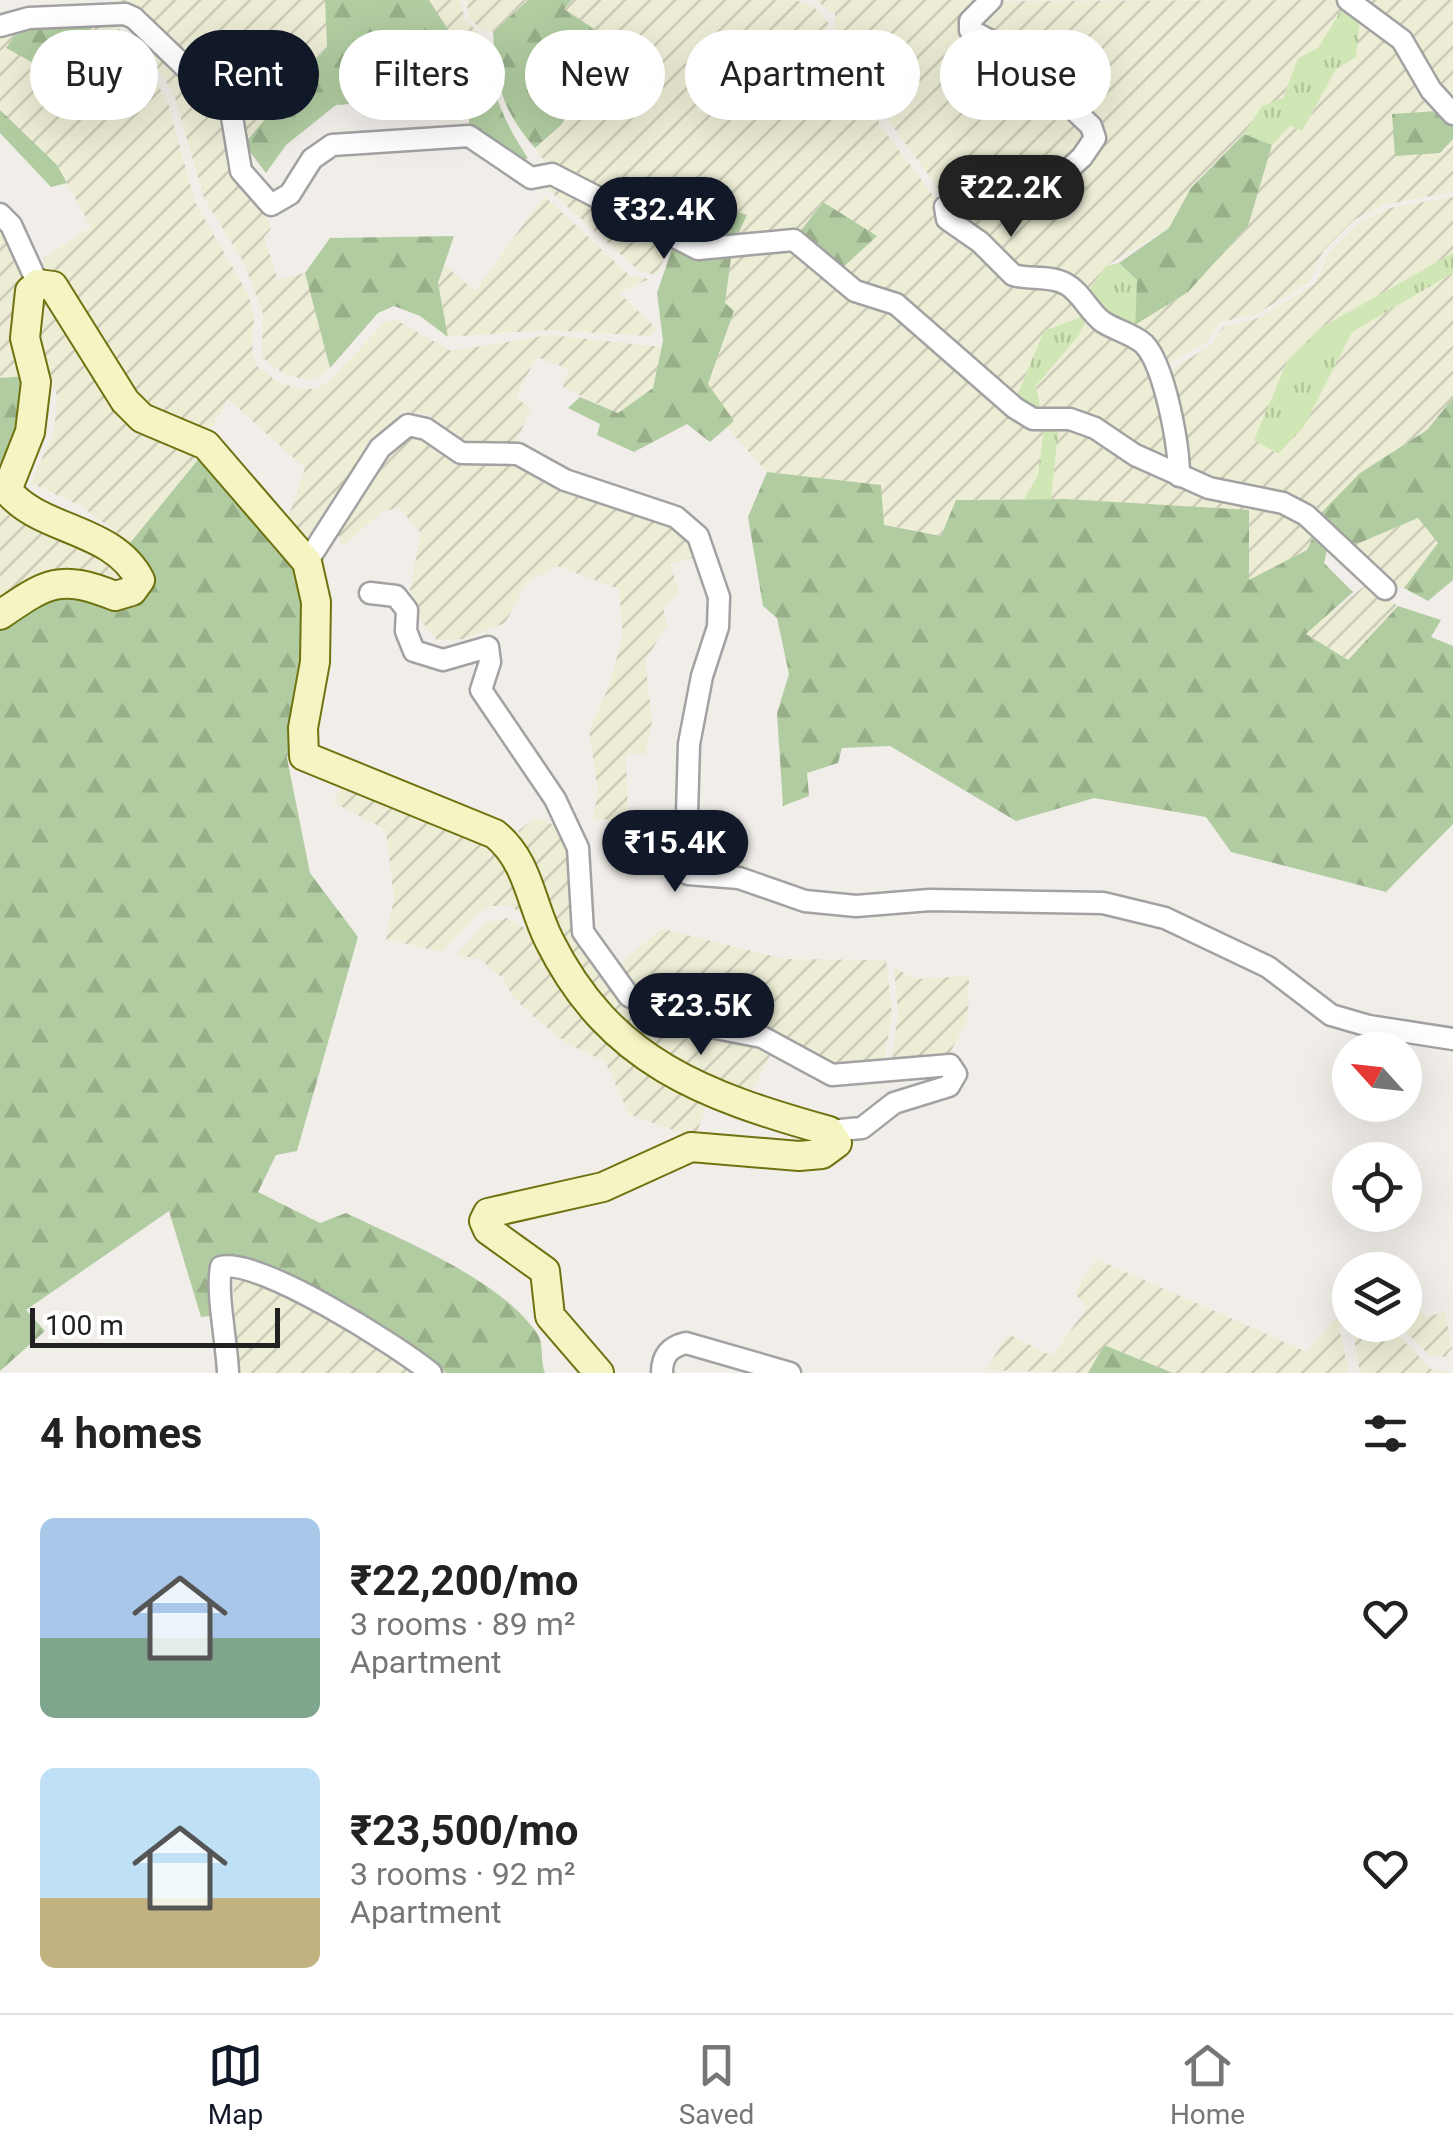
<!DOCTYPE html>
<meta charset="utf-8">
<style>
:root{--surface:#fff;--page:#f2f2f2;--text:#222;--muted:#767676;--line:#e0e0e0;--accent:#111827}
body{margin:0;font-family:Roboto,sans-serif;background:var(--page);color:var(--text);height:100vh;display:flex;flex-direction:column;font-size:38px;white-space:nowrap}
*{box-sizing:border-box;margin:0}
p{font-size:32px;color:var(--muted)}
.icon{flex:none;width:55px;height:55px;fill:none;stroke:currentColor;stroke-width:2;stroke-linecap:round;stroke-linejoin:round}
.map{position:relative;height:1373px;overflow:hidden}
.drawer{display:flex;flex-direction:column;background:var(--surface);flex:1}
.drawer>*{flex:none}
.top-card{position:absolute;left:30px;top:30px;width:1395px;height:90px;display:flex;gap:20px}
.needle{width:65px;rotate:297deg}
.tools{position:absolute;left:1332px;top:1032px;display:grid;gap:20px}
.tools a{display:grid;place-items:center;width:90px;height:90px;border-radius:50%;background:var(--surface);box-shadow:0 10px 40px #0002;font-size:50px}
.scale{position:absolute;left:30px;bottom:25px;width:250px;box-sizing:border-box;padding-left:10px;border:5px solid #212121;border-top:0;font-size:28px;line-height:35px;white-space:nowrap;color:#212121;-webkit-text-stroke:8px #fff;paint-order:stroke}
.price{position:absolute;translate:-50% -85px;padding:0 22px;border-radius:35px;background:var(--accent);color:#fff;font-size:32px;line-height:65px;filter:drop-shadow(0 2px 5px #0008)}
.price::after{content:'';position:absolute;left:50%;top:60px;width:30px;height:22px;margin-left:-15px;background:inherit;clip-path:polygon(0 0,100% 0,50% 100%)}
.price.active{background:#222;color:#fff}
ul{padding:0;list-style:none}
li{display:flex;align-items:center;gap:30px;height:250px;padding:0 40px}
li span{display:grid;place-items:center;flex:none;width:280px;height:200px;border-radius:15px;color:#555}
li>.icon{margin-inline-start:auto}
span .icon{width:120px;height:120px;fill:#fffc;stroke-width:1}
li b{font-size:42px}
h2{display:flex;justify-content:space-between;align-items:center;height:120px;padding:0 40px;font-size:42px}
.chip{padding:0 35px;border-radius:45px;background:var(--surface);box-shadow:0 10px 40px #0002;font-size:35px;line-height:90px}
.chip.active{background:var(--accent);color:#fff}
.tabs{display:flex;justify-content:space-around;align-items:center;height:140px;border-top:2px solid var(--line);background:var(--surface);font-size:28px;color:var(--muted)}
.tabs a{display:grid;justify-items:center;gap:5px}
.tabs .active{color:var(--accent)}
.map>svg:first-child{display:block}
.farmland{fill:url(#farmland-furrows)}
.grass{fill:url(#grass-tufts)}
.forest{fill:url(#forest-firs)}
.lines{fill:none;stroke-linecap:round;stroke-linejoin:round}
.street-casing{stroke:#a2a2a2;stroke-width:25}
.secondary-casing{stroke:#6e720f;stroke-width:32}
.street{stroke:#fff;stroke-width:20}
.secondary{stroke:#f5f4c3;stroke-width:28}
</style>
<div class="map">
<svg width="1453" height="1373" viewBox="0 0 1453 1373">
<defs>
<pattern id="farmland-furrows" width="10" height="10" patternUnits="userSpaceOnUse" patternTransform="scale(2.5)"><rect width="10" height="10" fill="#ededd6"/><path d="M-1 1l2-2M0 10L10 0M9 11l2-2" fill="none" stroke="#cbcbb7"/></pattern>
<pattern id="grass-tufts" width="24" height="20" patternUnits="userSpaceOnUse" patternTransform="scale(2.5)"><rect width="24" height="20" fill="#d0e6b4"/><path d="M3 7l-1-3M5 7V3M7 7l1-3M15 17l-1-3M17 17v-4M19 17l1-3" fill="none" stroke="#b2c59a"/></pattern>
<pattern id="forest-firs" width="22" height="20" patternUnits="userSpaceOnUse" patternTransform="scale(2.5)"><rect width="22" height="20" fill="#b1cca1"/><path d="M5 1l3.5 6h-7zM16 11l3.5 6h-7z" fill="#98af8a"/></pattern>
</defs>
<rect width="100%" height="100%" fill="#f1eee9"/>
<g class="farmland">
<path d="M118,0H325L327,47L244,144L235,106L132,9L114,3Z"/>
<path d="M429,0H460L465,19L486,40L453,37Z"/>
<path d="M466,0H528L493,32L479,28L469,17Z"/>
<path d="M572,0H796L815,8L828,22V48L834,63L856,81L883,129L941,206L993,261L1053,281L1141,347L1154,370L1170,466L1041,412L1036,386L1079,335L1016,398L839,271L822,203L798,234L733,245L746,215L680,235L552,170L535,148L561,125L563,8Z"/>
<path d="M816,0H979L963,15L962,33L995,48L1092,136L1027,199L947,200L891,124L862,74L841,57L836,48L835,14Z"/>
<path d="M1337,0L1342,9L1318,48L1298,58L1283,98L1262,107L1244,134L1191,188L1169,228L1106,266L1087,293L1027,273L952,214L953,210L1030,212L1101,140L977,27L999,1Z"/>
<path d="M1372,0H1453V107L1367,8Z"/>
<path d="M120,18L229,112L263,201L271,229L264,237L278,280L305,273L330,368L321,376L310,380L285,375L262,357L263,313L243,261L204,198L173,91Z"/>
<path d="M1360,21L1399,48L1437,111L1440,153L1453,139V192L1383,205L1354,220L1323,251L1309,282L1255,315L1219,322L1206,343L1162,366L1135,325L1188,292L1248,226L1272,145L1290,126L1302,131L1336,69L1356,57Z"/>
<path d="M115,22L167,99L195,202L249,296L254,315L252,354L258,367L275,380L295,388L313,389L327,383L385,322L396,320L451,351L550,335L662,347L653,388L618,413L563,387L569,369L536,357L516,398L531,408L514,447L461,445L446,436L428,414L402,412L308,545L286,524L305,468L228,399L208,435L134,403L47,277L43,258L91,227L57,165L0,110V32Z"/>
<path d="M553,177L672,242L656,275L639,271L538,180Z"/>
<path d="M544,196L630,276L649,279L619,293L657,329L651,336L547,330L448,337L438,283L444,265L475,291Z"/>
<path d="M1453,197V253L1322,327L1287,362L1255,439L1277,454L1303,427L1352,332L1453,273V398L1427,430L1360,473L1319,515L1183,472L1163,375L1211,345L1223,327L1259,318L1315,284L1329,252L1359,223L1389,208Z"/>
<path d="M0,220L30,281L27,376L0,378Z"/>
<path d="M783,244L880,302L1044,427L1038,475L1024,499L956,500L941,536L884,525L880,485L767,472L727,427L734,421L708,385L734,312L725,304L731,258Z"/>
<path d="M44,296L68,334L201,456L130,543L83,507L31,483L54,432L57,396L38,334V309Z"/>
<path d="M1059,426L1081,427L1283,507L1303,520L1313,537L1307,550L1249,581L1065,499H1051Z"/>
<path d="M408,432L510,458L679,529L696,557L670,564L679,592L663,608L667,625L645,661L652,721L646,753L626,755L628,820L593,819L598,792L589,730L607,691L623,637L619,589L557,566L527,582L505,623L464,639L437,640L420,619L410,589L421,533L399,508L382,511L344,546L334,526L372,471Z"/>
<path d="M0,489L132,576L112,587L91,574L71,571L0,607Z"/>
<path d="M1418,518L1438,543L1404,588L1388,585L1352,546Z"/>
<path d="M1367,584L1398,606L1348,660L1305,633Z"/>
<path d="M344,783L480,836L500,854L527,916L509,906H492L479,913L442,952L386,939L394,899L386,830L333,802Z"/>
<path d="M536,818L563,828L608,980L758,1042L770,1056L747,1100L705,1087L588,996L542,897L518,831Z"/>
<path d="M506,918L539,935L658,1076L706,1107L695,1138L629,1114L605,1061L568,1044L534,1017L512,996L504,979L480,959L456,955L487,922Z"/>
<path d="M662,929L785,959L886,960L892,1014L884,1060L823,1067L651,1003L612,970Z"/>
<path d="M894,968L916,979L969,976L968,1018L948,1057L892,1061L898,1012Z"/>
<path d="M1096,1259L1307,1352L1337,1317L1350,1280V1315L1339,1328L1349,1373H1173L1104,1345L1088,1373L986,1370L1008,1334L1052,1356L1087,1308L1075,1293Z"/>
<path d="M241,1273L300,1298L419,1373H237L233,1276Z"/>
<path d="M1405,1291L1426,1317L1445,1312L1452,1348L1445,1357L1429,1355L1399,1325H1405Z"/>
<path d="M1368,1325L1394,1331L1431,1369L1451,1373H1360L1352,1326Z"/>
</g>
<g class="grass">
<path d="M1342,9L1360,21L1356,57L1336,69L1302,131L1290,126L1272,145L1244,134L1262,106L1283,98L1298,58L1318,48Z"/>
<path d="M1453,253V273L1352,332L1303,428L1278,454L1254,440L1287,362L1322,327Z"/>
<path d="M1119,263L1137,280L1135,325L1107,315L1087,293L1106,266Z"/>
<path d="M1089,314L1079,335L1036,386L1041,412L1016,398L1044,331Z"/>
<path d="M1059,426L1051,499H1024L1038,475L1044,427Z"/>
</g>
<g class="forest">
<path d="M325,0H429L453,37L486,40C490,87 501,118 528,158L516,164L469,127V83L404,78L378,102L336,105L286,145L266,173L244,144L327,47Z"/>
<path d="M528,0H572L564,9L617,44L561,125L535,148C500,107 497,85 493,32Z"/>
<path d="M94,24L87,36L37,65L6,48L22,25Z"/>
<path d="M0,110L57,165L67,183L51,187L0,133Z"/>
<path d="M1437,111L1453,125V139L1440,153L1395,156L1392,114Z"/>
<path d="M1244,134L1272,145L1248,226L1188,292L1135,325L1137,280L1119,263L1169,228L1191,188Z"/>
<path d="M703,202L747,215L733,245H700L680,235Z"/>
<path d="M823,202L877,236L839,271L798,234Z"/>
<path d="M454,236L438,283L448,337L420,316L394,306L378,313L330,368L305,273L330,238Z"/>
<path d="M672,249L731,258L725,303L734,311L708,384L734,421L710,442L687,424L634,452L597,435L600,424L568,408L580,397L618,413L653,388L663,341L657,293Z"/>
<path d="M27,376L25,425L0,489V378Z"/>
<path d="M1453,398V580L1428,601L1404,588L1438,543L1418,518L1352,546L1319,515L1360,473L1427,430Z"/>
<path d="M201,456L297,572L304,603L300,700L287,758L310,873L358,937L297,1151L276,1155L258,1192L320,1223L346,1213C404,1241 502,1280 538,1335C544,1345 540,1362 545,1373H446L416,1348L268,1266L233,1254L213,1262L210,1285L217,1315L201,1317L169,1211L26,1310L45,1331L0,1371V621L39,596L114,599L143,563L130,543Z"/>
<path d="M767,472L881,485L884,525L941,536L956,500L1065,499L1249,510V580L1307,550L1313,537L1328,546L1324,563L1353,592L1306,634L1348,660L1398,606L1441,620L1431,637L1453,646V824L1386,892L1231,852L1206,817L1094,798L1016,821L890,746L842,748L838,763L807,773L809,796L783,806L777,713L789,674L777,618L763,606L748,517Z"/>
<path d="M1104,1345L1173,1373H1088Z"/>
</g>
<g class="lines">
<g class="street-casing">
<g id="street">
<path d="M991,0L970,21V30L1014,53L1091,126L1095,138L1082,157L1028,207L955,202L945,207L947,219L980,242L1013,275C1030,280 1050,275 1066,284C1081,292 1089,312 1103,322C1115,330 1133,334 1144,344C1165,366 1179,446 1179,476"/>
<path d="M1348,0L1402,40L1431,90L1453,114"/>
<path d="M0,26L29,18L125,14L134,18L231,111L241,171L271,205L290,194L312,159L332,145L469,136L531,178L552,174L698,249L794,240L855,291L896,304L1015,408L1033,419H1070L1095,428L1135,455L1209,488L1283,503L1306,515L1385,589"/>
<path d="M0,214L11,225L38,284"/>
<path d="M307,562L380,448L408,425L426,429L461,453L518,454L565,480L676,517L698,536L719,597L718,627L702,676L689,744L687,814L667,855L673,867L688,874L739,878L805,901L856,906L930,900L1103,903L1165,918L1268,967L1331,1015L1369,1026L1453,1039"/>
<path d="M370,593L396,596L407,610L406,631L414,651L443,660L488,647L490,662L481,690L555,799L578,848L583,932L629,996L680,1021L762,1037L832,1075L950,1065L956,1074L949,1086L894,1103L862,1128L829,1131"/>
<path d="M228,1373C227,1342 216,1294 221,1267C258,1257 398,1346 431,1373"/>
<path d="M662,1373C662,1356 669,1347 686,1343L790,1373"/>
</g>
</g>
<g class="secondary-casing">
<path id="secondary" d="M0,615C48,582 60,574 115,596L132,591L140,580C113,527 40,532 7,490L30,432L36,382L25,338L30,291L38,284L53,286L125,401L142,418L206,445L307,562L316,602L315,662L303,728L304,756L495,834C529,862 530,902 549,940C610,1063 705,1096 829,1131L837,1143L822,1154L799,1156L691,1147L603,1187L488,1213L484,1221L488,1230L545,1271L550,1316L599,1373"/>
</g>
<use href="#street" class="street"/>
<use href="#secondary" class="secondary"/>
</g>
</svg>
<div class="tools">
<a><svg class="needle" viewBox="-14 -14 28 28"><path d="M0-13l5 13h-10z" fill="#e53935"/><path d="M0 13l5-13h-10z" fill="#767676"/></svg></a>
<a><svg class="icon" aria-label="locate" viewBox="0 0 24 24"><circle cx="12" cy="12" r="6"/><path d="M12 2v4M12 18v4M2 12h4M18 12h4"/></svg></a>
<a><svg class="icon" aria-label="layers" viewBox="0 0 24 24"><path d="M12 4l9 5-9 5-9-5zM3 14l9 5 9-5"/></svg></a>
</div>
<div class="scale">100 m</div>
<b class="price active" style="left:1011px;top:240px">₹22.2K</b>
<b class="price" style="left:664px;top:262px">₹32.4K</b>
<b class="price" style="left:675px;top:895px">₹15.4K</b>
<b class="price" style="left:701px;top:1058px">₹23.5K</b>
<div class="top-card">
<a class="chip">Buy</a>
<a class="chip active">Rent</a>
<a class="chip">Filters</a>
<a class="chip">New</a>
<a class="chip">Apartment</a>
<a class="chip">House</a>
</div>
</div>
<section class="drawer">
<h2>4 homes<svg class="icon" aria-label="filters" viewBox="0 0 24 24"><path d="M4 7h16M4 17h16"/><circle cx="9" cy="7" r="2"/><circle cx="15" cy="17" r="2"/></svg></h2>
<ul>
<li><span style="background:linear-gradient(#a9c7e8 60%,#7fa58c 0)"><svg class="icon" aria-label="home" viewBox="0 0 24 24"><path d="M3 11l9-7 9 7M6 9v11h12V9"/></svg></span><div><b>₹22,200/mo</b><p>3 rooms · 89 m²</p><p>Apartment</p></div><svg class="icon" aria-label="heart" viewBox="0 0 24 24"><path d="M12 20l-8-8c-3-5 5-10 8-4 3-6 11-1 8 4z"/></svg></li>
<li><span style="background:linear-gradient(#bfe0f5 65%,#c2b280 0)"><svg class="icon" aria-label="home" viewBox="0 0 24 24"><path d="M3 11l9-7 9 7M6 9v11h12V9"/></svg></span><div><b>₹23,500/mo</b><p>3 rooms · 92 m²</p><p>Apartment</p></div><svg class="icon" aria-label="heart" viewBox="0 0 24 24"><path d="M12 20l-8-8c-3-5 5-10 8-4 3-6 11-1 8 4z"/></svg></li>
</ul>
</section>
<nav class="tabs">
<a class="active"><svg class="icon" aria-label="map" viewBox="0 0 24 24"><path d="M3 6l6-2 6 2 6-2v14l-6 2-6-2-6 2zM9 4v14M15 6v14"/></svg>Map</a>
<a><svg class="icon" aria-label="saved" viewBox="0 0 24 24"><path d="M7 4h10v16l-5-4-5 4z"/></svg>Saved</a>
<a><svg class="icon" aria-label="home" viewBox="0 0 24 24"><path d="M3 11l9-7 9 7M6 9v11h12V9"/></svg>Home</a>
</nav>
